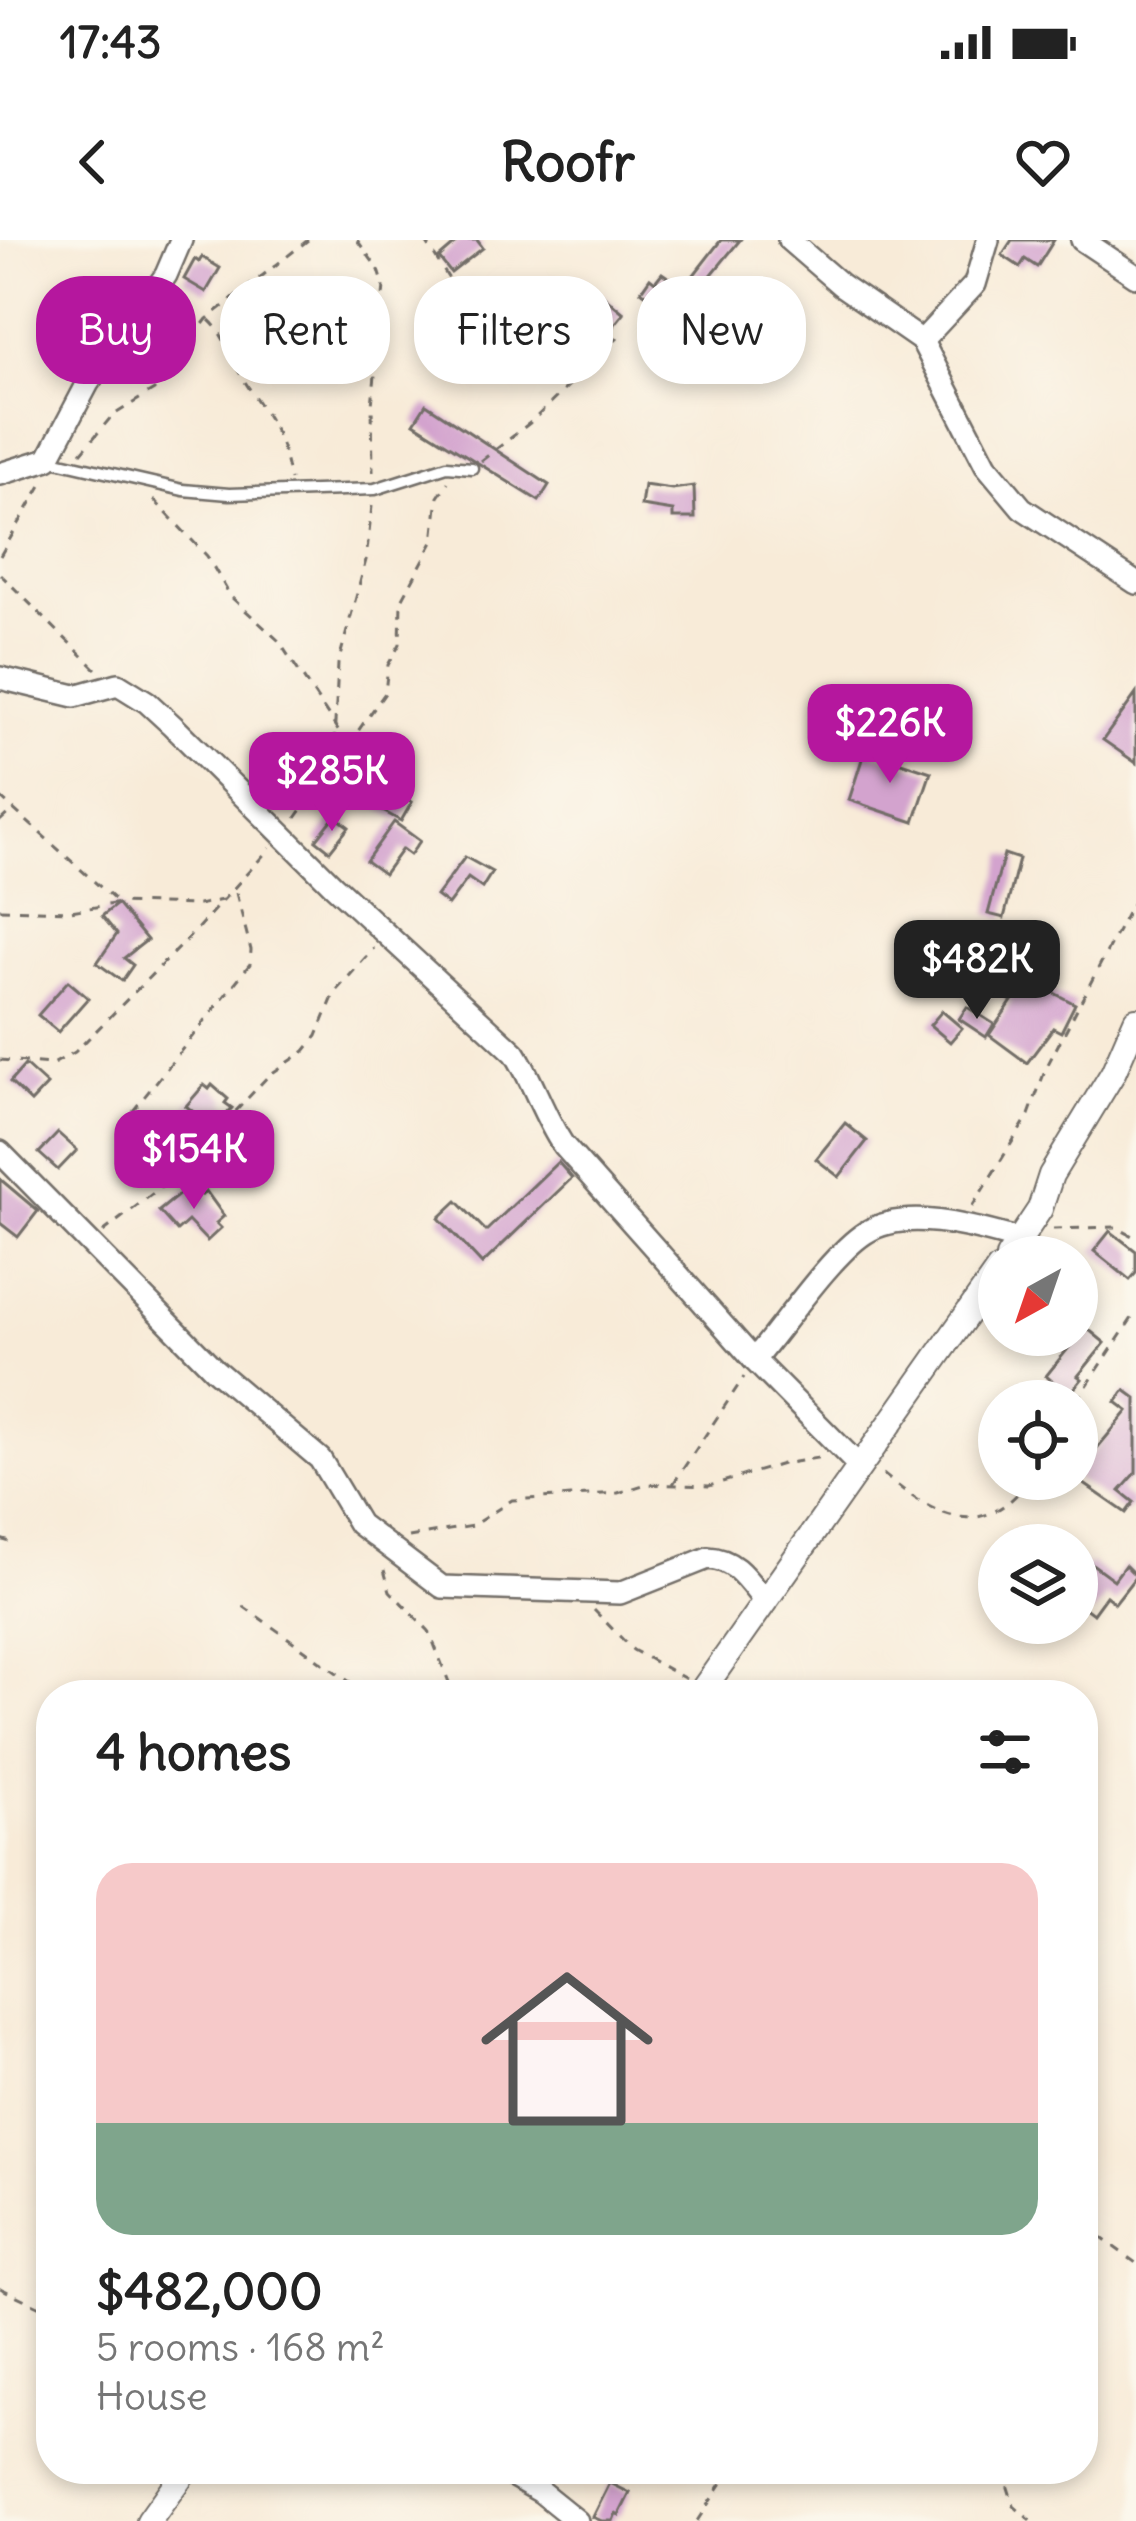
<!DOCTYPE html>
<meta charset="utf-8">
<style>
:root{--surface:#fff;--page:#f2f2f2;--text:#222;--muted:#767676;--accent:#b5179e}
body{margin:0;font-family:Delius,sans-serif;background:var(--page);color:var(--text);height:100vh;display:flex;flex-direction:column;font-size:45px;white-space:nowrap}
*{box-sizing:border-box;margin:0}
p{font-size:39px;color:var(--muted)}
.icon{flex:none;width:66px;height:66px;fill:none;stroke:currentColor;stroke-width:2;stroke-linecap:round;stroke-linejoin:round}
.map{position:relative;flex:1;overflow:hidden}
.drawer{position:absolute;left:36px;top:1440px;width:1062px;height:804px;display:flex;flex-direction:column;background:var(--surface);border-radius:48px;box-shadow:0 6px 18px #0003}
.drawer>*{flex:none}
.hud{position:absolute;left:36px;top:36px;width:1065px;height:108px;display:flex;gap:24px}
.needle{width:78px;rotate:220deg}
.controls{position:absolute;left:978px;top:996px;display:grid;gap:24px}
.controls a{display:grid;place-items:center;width:120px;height:120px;border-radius:50%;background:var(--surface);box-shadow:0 6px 18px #0003;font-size:60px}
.price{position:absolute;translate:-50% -102px;padding:0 27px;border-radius:24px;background:var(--accent);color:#fff;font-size:39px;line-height:78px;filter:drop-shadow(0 3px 6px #0008)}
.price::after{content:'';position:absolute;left:50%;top:72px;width:36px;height:27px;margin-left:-18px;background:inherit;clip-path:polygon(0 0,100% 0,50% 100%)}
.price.current{background:#222;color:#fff}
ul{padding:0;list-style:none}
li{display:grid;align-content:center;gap:24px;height:636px;padding:0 60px}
li span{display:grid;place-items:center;height:372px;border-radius:36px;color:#555}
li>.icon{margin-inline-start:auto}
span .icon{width:216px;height:216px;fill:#fffc;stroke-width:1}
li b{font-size:51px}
h2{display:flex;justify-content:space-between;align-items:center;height:144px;padding:0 60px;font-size:51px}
.pill{padding:0 42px;border-radius:48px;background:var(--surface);box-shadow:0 6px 18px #0003;font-size:42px;line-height:108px}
.pill.current{background:var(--accent);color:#fff}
.status{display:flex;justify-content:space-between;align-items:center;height:84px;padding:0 60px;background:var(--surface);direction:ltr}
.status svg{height:33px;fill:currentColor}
header{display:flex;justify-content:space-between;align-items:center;height:156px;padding:0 60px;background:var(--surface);font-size:54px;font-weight:800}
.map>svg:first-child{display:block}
.building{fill:#d3a3ce}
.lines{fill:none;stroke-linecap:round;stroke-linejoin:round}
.service-casing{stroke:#736e68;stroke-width:15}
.minor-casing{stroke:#736e68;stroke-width:26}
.tertiary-casing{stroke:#736e68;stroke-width:28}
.path{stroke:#736e68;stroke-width:3;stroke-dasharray:9 9;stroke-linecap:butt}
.service{stroke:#fff;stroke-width:10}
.minor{stroke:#fff;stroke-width:21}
.tertiary{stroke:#fff;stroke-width:24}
</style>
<div class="status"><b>17:43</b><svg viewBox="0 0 49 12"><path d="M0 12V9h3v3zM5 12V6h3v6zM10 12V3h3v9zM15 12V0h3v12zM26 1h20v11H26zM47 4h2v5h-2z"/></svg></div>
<header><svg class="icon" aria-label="back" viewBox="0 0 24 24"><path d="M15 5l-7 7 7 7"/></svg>Roofr<svg class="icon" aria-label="heart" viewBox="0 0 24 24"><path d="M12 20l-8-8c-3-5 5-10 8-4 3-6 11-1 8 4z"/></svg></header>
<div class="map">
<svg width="1136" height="2281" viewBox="0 0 1136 2281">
<rect width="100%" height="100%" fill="#fbf7ec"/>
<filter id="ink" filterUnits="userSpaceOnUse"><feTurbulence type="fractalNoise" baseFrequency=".00833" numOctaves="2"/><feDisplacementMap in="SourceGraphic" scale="24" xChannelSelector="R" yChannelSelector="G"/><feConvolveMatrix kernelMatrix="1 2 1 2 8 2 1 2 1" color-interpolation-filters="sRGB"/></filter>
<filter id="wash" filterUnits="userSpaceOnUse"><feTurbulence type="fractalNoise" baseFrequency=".004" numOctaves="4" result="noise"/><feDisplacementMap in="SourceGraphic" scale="48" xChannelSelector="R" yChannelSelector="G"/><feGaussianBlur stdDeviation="2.7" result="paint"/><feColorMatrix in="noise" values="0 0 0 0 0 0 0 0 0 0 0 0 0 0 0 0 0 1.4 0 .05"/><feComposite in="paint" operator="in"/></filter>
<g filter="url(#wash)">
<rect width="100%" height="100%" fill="#f8ebd8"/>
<g id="blocks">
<g class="building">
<path d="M460,0H477L483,8L451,33L439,18Z"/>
<path d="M721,0H740L704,44L693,36Z"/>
<path d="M1012,0H1054L1037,27L1025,19L1020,27L1002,15Z"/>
<path d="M202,17L220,28L206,52L184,39L195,19L199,22Z"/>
<path d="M662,33L678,44L658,64L641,51L650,38L655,42Z"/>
<path d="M600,53L624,73L606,95L582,75Z"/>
<path d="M486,60L497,69L466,107L455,98Z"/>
<path d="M426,164L549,245L539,261L414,183Z"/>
<path d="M644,245L672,249L694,246L695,278H673V271L641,266Z"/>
<path d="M1136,454V523L1103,500Z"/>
<path d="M865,510L931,532L914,582L849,560Z"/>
<path d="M381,544L412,562L401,581L370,564Z"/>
<path d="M335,576L349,587L330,611L316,600Z"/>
<path d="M394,582L420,601L410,615L402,609L384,634L366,621Z"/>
<path d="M1004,614L1019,619L1004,678L988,674Z"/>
<path d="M465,617L492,632L482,648L468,638L448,665L436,656Z"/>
<path d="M117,664L147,700L124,718L133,725L122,741L97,723L117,694L102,676Z"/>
<path d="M985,717L1075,764L1061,792L1053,788L1027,823L989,795L1012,761L973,741Z"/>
<path d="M68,741L88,758L58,792L38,775Z"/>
<path d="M967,767L994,784L986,797L959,779Z"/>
<path d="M942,771L962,788L950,802L930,785Z"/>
<path d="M25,825L47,845L31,862L10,842Z"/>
<path d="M204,845L209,849L212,845L228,859L225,863L232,868L214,889L186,866Z"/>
<path d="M845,883L867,901L839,937L816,919Z"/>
<path d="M58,893L77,910L58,930L39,913Z"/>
<path d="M558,922L572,938L482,1024L439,978L457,961L486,991Z"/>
<path d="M0,939L38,971L18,997L0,983Z"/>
<path d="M192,944L202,955L206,951L224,976L216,983L221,988L207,1001L188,981L177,991L159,971Z"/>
<path d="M1110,991L1136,1011V1033L1130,1040L1094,1011Z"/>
<path d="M1077,1080L1105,1103L1078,1136L1082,1139L1069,1155L1046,1136L1071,1105L1058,1095H1077Z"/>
<path d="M1125,1150L1136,1158V1233L1120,1251L1134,1262L1126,1273L1077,1239V1221L1083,1225L1128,1171L1116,1162Z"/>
<path d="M1077,1319L1088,1327L1091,1323L1114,1340L1125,1325L1136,1336L1115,1363L1106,1356L1093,1374L1077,1362Z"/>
<path d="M610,2243L630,2253L619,2275L616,2273L613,2281H602L593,2277Z"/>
</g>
</g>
</g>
<g filter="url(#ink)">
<use href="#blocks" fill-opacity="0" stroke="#736e68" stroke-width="3"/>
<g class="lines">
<g class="service-casing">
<path id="service" d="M48,219L183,250L229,254L375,249L447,226L472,228"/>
</g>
<g class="minor-casing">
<g id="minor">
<path d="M789,0L841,45L922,101L986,225L1022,268L1136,343"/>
<path d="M1082,0L1136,36"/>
<path d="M922,101L975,44L988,0"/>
<path d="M0,234L48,219L88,143L166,35L181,0"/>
<path d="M0,438L75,456L118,444L147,462L172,485L333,645L515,813C534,843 543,875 563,905L754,1120L858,1225"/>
<path d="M0,912L215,1130L320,1219L359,1284L442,1347L620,1353L708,1318C736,1319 748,1341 765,1362"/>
<path d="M754,1120C783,1086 831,1015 865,993C905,966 977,988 1020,1000"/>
<path d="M501,2229L541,2252L577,2281"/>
</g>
</g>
<g class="tertiary-casing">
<g id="tertiary">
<path d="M1008,1017L1040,969L1051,935L1113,833L1136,780"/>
<path d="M699,1455L999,1029"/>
<path d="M149,2281L186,2229"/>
</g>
</g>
<g class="path">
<path d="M357,0L379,30L384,46L372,165L373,232"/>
<path d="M425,0L466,67"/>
<path d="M209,80C225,94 231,119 242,137C270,182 279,185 290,240"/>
<path d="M81,213L112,176L154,150L207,79L308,0"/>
<path d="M481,221L531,182L618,98"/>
<path d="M154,260L207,316L231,357L278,400L347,504"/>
<path d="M0,316L42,244"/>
<path d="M0,334L97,430"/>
<path d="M333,522L338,424L366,320L372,266"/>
<path d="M0,557L117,662"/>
<path d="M296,578L385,453L388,425L400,404L401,362L433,302L438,257L448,242"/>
<path d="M0,581L12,570"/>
<path d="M0,669L71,671L119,663L198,665L222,660"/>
<path d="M0,820L53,824L75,812L196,690L270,608"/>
<path d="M133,871L250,724L251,710L235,649"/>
<path d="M972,967L1029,875L1046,828L1136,656"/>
<path d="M1053,989L1116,987L1136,998"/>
<path d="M103,992L178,934L269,835L305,811L317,796L335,752L374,708"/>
<path d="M1077,1161L1136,1072"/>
<path d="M883,1234C933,1275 981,1305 1030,1239"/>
<path d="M673,1244L744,1137"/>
<path d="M409,1297L472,1286L512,1260L618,1253L646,1244L709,1246L782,1224L823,1217"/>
<path d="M0,1299L14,1303"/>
<path d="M384,1330L390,1351L429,1391L454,1455"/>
<path d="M243,1366L368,1455"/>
<path d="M594,1370L633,1410L686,1439"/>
<path d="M1083,1989L1092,1991L1136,2023"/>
<path d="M0,2048L51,2072"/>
<path d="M1002,2229L1014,2266L1031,2281"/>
<path d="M729,2233L744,2229"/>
<path d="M697,2281L731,2229"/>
</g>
<use href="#service" class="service"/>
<use href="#minor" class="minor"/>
<use href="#tertiary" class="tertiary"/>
</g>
</g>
</svg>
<div class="controls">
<a><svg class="needle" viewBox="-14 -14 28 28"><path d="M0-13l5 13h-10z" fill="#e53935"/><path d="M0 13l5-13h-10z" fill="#767676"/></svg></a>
<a><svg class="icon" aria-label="locate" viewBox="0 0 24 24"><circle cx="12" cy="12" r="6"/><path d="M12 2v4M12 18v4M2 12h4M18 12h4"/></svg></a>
<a><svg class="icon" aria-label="layers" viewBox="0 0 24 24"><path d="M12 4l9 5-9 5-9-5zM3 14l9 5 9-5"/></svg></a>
</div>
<b class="price" style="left:890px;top:546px">$226K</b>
<b class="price" style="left:332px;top:594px">$285K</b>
<b class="price current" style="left:977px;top:782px">$482K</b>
<b class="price" style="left:194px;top:972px">$154K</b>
<div class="hud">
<a class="pill current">Buy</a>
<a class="pill">Rent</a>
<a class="pill">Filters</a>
<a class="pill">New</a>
</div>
<section class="drawer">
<h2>4 homes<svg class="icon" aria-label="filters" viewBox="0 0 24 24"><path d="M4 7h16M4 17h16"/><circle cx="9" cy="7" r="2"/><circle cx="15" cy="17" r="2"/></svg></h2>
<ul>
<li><span style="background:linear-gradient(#f6c9c9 70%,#7fa58c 0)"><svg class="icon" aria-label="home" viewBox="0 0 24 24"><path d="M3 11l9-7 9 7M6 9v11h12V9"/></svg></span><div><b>$482,000</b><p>5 rooms · 168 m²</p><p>House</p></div></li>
</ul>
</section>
</div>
